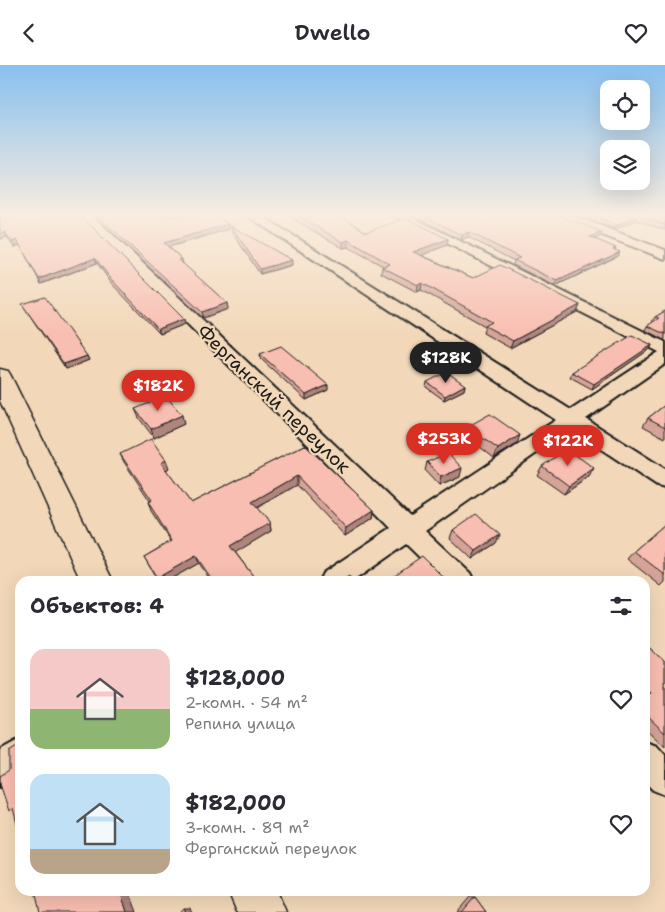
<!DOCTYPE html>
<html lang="ru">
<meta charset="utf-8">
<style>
:root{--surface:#fff;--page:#f2f2f3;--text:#2b2b33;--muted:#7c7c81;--accent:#d93025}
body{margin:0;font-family:"Shantell Sans",sans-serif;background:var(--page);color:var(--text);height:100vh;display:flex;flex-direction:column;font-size:19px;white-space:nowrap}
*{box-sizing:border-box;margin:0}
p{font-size:16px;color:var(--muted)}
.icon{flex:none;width:28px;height:28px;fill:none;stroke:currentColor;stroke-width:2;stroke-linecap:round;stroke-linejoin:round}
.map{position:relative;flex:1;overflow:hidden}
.panel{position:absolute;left:15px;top:511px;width:635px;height:320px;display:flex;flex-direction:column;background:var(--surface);border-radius:15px;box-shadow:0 5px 20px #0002}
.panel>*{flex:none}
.fabs{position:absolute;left:600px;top:15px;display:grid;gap:10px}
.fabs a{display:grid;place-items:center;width:50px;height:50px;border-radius:10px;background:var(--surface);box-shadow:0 5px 20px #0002;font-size:25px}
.price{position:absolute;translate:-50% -42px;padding:0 11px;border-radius:18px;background:var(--accent);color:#fff;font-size:16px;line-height:32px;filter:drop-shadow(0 1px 2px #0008)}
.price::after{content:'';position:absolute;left:50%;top:30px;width:15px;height:11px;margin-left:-8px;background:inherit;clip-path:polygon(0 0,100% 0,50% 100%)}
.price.selected{background:#222;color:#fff}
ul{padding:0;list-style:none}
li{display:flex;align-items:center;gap:15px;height:125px;padding:0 15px}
li span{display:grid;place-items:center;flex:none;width:140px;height:100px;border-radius:15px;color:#555}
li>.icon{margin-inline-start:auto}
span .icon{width:60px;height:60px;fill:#fffc;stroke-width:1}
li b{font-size:21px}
h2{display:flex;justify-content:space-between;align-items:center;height:60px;padding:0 15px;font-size:21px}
header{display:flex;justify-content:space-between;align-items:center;height:65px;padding:0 15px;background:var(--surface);font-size:22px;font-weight:600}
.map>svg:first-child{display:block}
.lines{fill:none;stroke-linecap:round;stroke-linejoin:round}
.minor-casing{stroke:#1c1c1c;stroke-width:4}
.tertiary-casing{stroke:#1c1c1c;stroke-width:3}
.minor{fill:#f2d8b9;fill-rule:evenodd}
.tertiary{fill:#f2d8b9;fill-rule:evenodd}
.wall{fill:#d5a398;stroke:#1c1c1c}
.shaded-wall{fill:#ae857c;stroke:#1c1c1c}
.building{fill:#f8beb1;stroke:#1c1c1c}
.labels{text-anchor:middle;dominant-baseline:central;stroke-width:4.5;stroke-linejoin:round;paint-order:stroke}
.street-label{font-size:19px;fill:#1c1c1c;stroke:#f2d8b9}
</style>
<header><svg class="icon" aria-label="back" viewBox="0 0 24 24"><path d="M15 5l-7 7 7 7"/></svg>Dwello<svg class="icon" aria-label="heart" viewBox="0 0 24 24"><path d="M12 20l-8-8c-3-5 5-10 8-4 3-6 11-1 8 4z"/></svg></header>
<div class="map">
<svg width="665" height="847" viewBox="0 0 665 847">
<rect width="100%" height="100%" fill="#f2d8b9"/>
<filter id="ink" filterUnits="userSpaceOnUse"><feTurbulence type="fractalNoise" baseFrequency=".02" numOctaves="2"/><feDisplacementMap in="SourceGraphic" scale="10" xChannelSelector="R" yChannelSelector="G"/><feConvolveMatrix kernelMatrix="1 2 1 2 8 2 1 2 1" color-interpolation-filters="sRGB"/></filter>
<g filter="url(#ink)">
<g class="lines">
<g class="minor-casing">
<g id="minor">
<path d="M80,151H93L410,451L556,355L248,151H262L571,345L659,287L394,151H409L665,277V299L586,354L665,404V423L657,421L571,364L425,466L470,508L474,516H444L406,479L353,516H319L323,508L391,463Z"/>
<path d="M558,151H574L665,185V194L560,154Z"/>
<path d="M20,674V710L0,722V685Z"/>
<path d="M645,677L657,681L665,690V730L653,725L645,717Z"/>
</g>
</g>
<g class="tertiary-casing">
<g id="tertiary">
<path d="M0,304L8,306L11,311L113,516H81L0,336Z"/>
<path d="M228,826H277L286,847H237Z"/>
</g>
</g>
<use href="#minor" class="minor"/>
<use href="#tertiary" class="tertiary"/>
</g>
<g class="wall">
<path d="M0,151H81L184,254L185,259L160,269L112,219L97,198L41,219L20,180L14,182L7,172L0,174Z"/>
<path d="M95,151H216L228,159L229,164L169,182L182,194L183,199L227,238L228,244L203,253Z"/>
<path d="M288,151H341L366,167L448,174L447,180L421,190L473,213L580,240L577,247L510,283L483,268L485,261L421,225L417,227L381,208L382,202L383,201L348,182L343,183Z"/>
<path d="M419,151H561L600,171L595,174L616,183L615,185L618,191L555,221L513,200L514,196L468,172L461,175L420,154V152Z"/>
<path d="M579,151H665V165L636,155L615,164Z"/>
<path d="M231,161L292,200L260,209L232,167Z"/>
<path d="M22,239L87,291L89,295L66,304Z"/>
<path d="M665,246V274L664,275L645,265L647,261L654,257L652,256L655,252Z"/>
<path d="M652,280L650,284L592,324L570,312L572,307Z"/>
<path d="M260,289L328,325L306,335L261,294Z"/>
<path d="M427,317L465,320L464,325L444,335L426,322Z"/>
<path d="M665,340V373L643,361L648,353Z"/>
<path d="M135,344L184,359L154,373L139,353Z"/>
<path d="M467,362L517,379L494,393L465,370Z"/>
<path d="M305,380L374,445L373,453L345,471L297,420L257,443L270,458L271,466L235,487L257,516H211L199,498L167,516H158L144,492L171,476L151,446L148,437L150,436L124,397L120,389L169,403L166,405L191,438Z"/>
<path d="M427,397L460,412L439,421L425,406Z"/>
<path d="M542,401L589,412L564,429L537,410Z"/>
<path d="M665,459V517L661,521L627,494L634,486Z"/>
<path d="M453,465L496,478L472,494L450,473Z"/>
<path d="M645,579L665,597V682L645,663Z"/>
<path d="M470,832H475L486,847H457Z"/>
</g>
<g class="shaded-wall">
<path d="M637,151H638L636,155L615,164L617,160Z"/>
<path d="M228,159L229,164L165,183L164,178Z"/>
<path d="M5,167L7,172L0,174V168Z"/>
<path d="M469,167L468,172L461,175L462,170Z"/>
<path d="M602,167L600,171L589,177L590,172Z"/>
<path d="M448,174L447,180L413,194V187Z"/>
<path d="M17,175L20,180L14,182L12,177Z"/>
<path d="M348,175V182L343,183V177Z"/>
<path d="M620,187L618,191L555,221L557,216Z"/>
<path d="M95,193L97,198L41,219L39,214Z"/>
<path d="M292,195V200L260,209V204Z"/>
<path d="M422,218L421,225L417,227L418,220Z"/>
<path d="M227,238L228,244L203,253L202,247Z"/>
<path d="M580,240L577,247L510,283L513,276Z"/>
<path d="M184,254L185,259L160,269L158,264Z"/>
<path d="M652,280L650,284L592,324L594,319Z"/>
<path d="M87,291L89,295L66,304L64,299Z"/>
<path d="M328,320V325L306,335V330Z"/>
<path d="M465,320L464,325L444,335L445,331Z"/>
<path d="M182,350L184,359L154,373L151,364Z"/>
<path d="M520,370L517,379L494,393L498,384Z"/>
<path d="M166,395L169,403L164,406L161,398Z"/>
<path d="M462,403L460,412L439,421L441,412Z"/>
<path d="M594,403L589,412L564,429L569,421Z"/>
<path d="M297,411V420L253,445L252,437Z"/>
<path d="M374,445L373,453L345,471L346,463Z"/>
<path d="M270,458L271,466L233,489L230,481Z"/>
<path d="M500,470L496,478L472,494L476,486Z"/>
<path d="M196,491L199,498L167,516H158L157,513Z"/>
<path d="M120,826H129L137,847H127Z"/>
<path d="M183,843H190L192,847H185Z"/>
</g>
<g class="building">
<path d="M0,151H81L184,254L158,264L111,214L95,193L39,214L17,175L12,177L5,167L0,168Z"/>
<path d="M98,151H216L228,159L164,178L182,194L179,195L227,238L202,247Z"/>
<path d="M298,151H341L366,167L407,153L448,174L413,187L473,213L500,200L580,240L513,276L485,261L492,257L422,218L418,220L382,202L390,199L348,175L343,177Z"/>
<path d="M423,151H561L602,167L590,172L616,183L613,184L620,187L557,216L514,195L520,193L469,167L462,170Z"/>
<path d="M593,151H637L617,160Z"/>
<path d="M639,151H665V160Z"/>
<path d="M231,161L292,195L260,204Z"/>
<path d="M45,232L87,291L64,299L22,239Z"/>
<path d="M665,246V269L647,261L659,253L655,252Z"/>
<path d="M632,270L652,280L594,319L572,307Z"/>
<path d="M281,281L328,320L306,330L260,289Z"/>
<path d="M447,307L465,320L445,331L427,317Z"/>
<path d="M166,331L182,350L151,364L135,344Z"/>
<path d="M665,340V362L648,353Z"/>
<path d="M490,349L520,370L498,384L467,362Z"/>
<path d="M151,374L166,395L161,398L191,438L305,380L374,445L346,463L297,411L252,437L270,458L230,481L257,516H213L196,491L157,513L144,492L172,476L148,437L152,435L120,389Z"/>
<path d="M567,384L594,403L569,421L542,401Z"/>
<path d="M448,388L462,403L441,412L427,397Z"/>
<path d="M476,449L500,470L476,486L453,465Z"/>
<path d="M665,459V510L634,486Z"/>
<path d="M422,491L447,516H391L389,514Z"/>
<path d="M349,512L352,516H343Z"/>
<path d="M645,579L665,597V668L645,649V635L652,628L645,621Z"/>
<path d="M20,680V771L13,743L9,746L0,719V711L9,705V687Z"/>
<path d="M35,826H120L127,847H40Z"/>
<path d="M475,832L486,847H462Z"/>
<path d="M183,843L185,847H179Z"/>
</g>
</g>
<linearGradient id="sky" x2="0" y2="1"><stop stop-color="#88c0ef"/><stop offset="0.56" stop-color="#f9ede0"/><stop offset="1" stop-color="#f9ede0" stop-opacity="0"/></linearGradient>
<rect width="665" height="269" fill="url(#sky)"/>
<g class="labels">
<g class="street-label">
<text transform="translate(274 334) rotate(44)">Ферганский переулок</text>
</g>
</g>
</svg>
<div class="fabs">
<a><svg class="icon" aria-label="locate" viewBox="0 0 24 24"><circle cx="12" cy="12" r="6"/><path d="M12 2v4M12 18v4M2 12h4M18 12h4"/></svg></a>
<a><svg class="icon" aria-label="layers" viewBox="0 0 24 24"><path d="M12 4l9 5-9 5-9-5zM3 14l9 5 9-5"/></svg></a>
</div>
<b class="price selected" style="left:446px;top:319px">$128K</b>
<b class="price" style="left:158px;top:347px">$182K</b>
<b class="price" style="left:444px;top:400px">$253K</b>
<b class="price" style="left:568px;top:402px">$122K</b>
<section class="panel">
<h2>Объектов: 4<svg class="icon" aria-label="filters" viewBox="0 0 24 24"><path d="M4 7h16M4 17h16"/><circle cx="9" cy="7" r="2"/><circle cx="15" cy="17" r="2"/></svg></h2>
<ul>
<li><span style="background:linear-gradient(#f6c9c9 60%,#8fb573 0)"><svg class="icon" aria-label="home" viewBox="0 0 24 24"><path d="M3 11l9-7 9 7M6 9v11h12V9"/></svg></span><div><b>$128,000</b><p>2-комн. · 54 m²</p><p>Репина улица</p></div><svg class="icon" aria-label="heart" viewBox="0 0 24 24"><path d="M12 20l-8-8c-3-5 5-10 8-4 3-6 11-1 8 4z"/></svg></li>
<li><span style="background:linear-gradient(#bfe0f5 75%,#b9a48a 0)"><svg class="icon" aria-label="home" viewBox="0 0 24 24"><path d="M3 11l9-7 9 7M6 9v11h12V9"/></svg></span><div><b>$182,000</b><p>3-комн. · 89 m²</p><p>Ферганский переулок</p></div><svg class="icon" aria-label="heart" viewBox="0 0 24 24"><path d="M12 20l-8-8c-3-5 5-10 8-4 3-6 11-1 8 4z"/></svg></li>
</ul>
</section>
</div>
